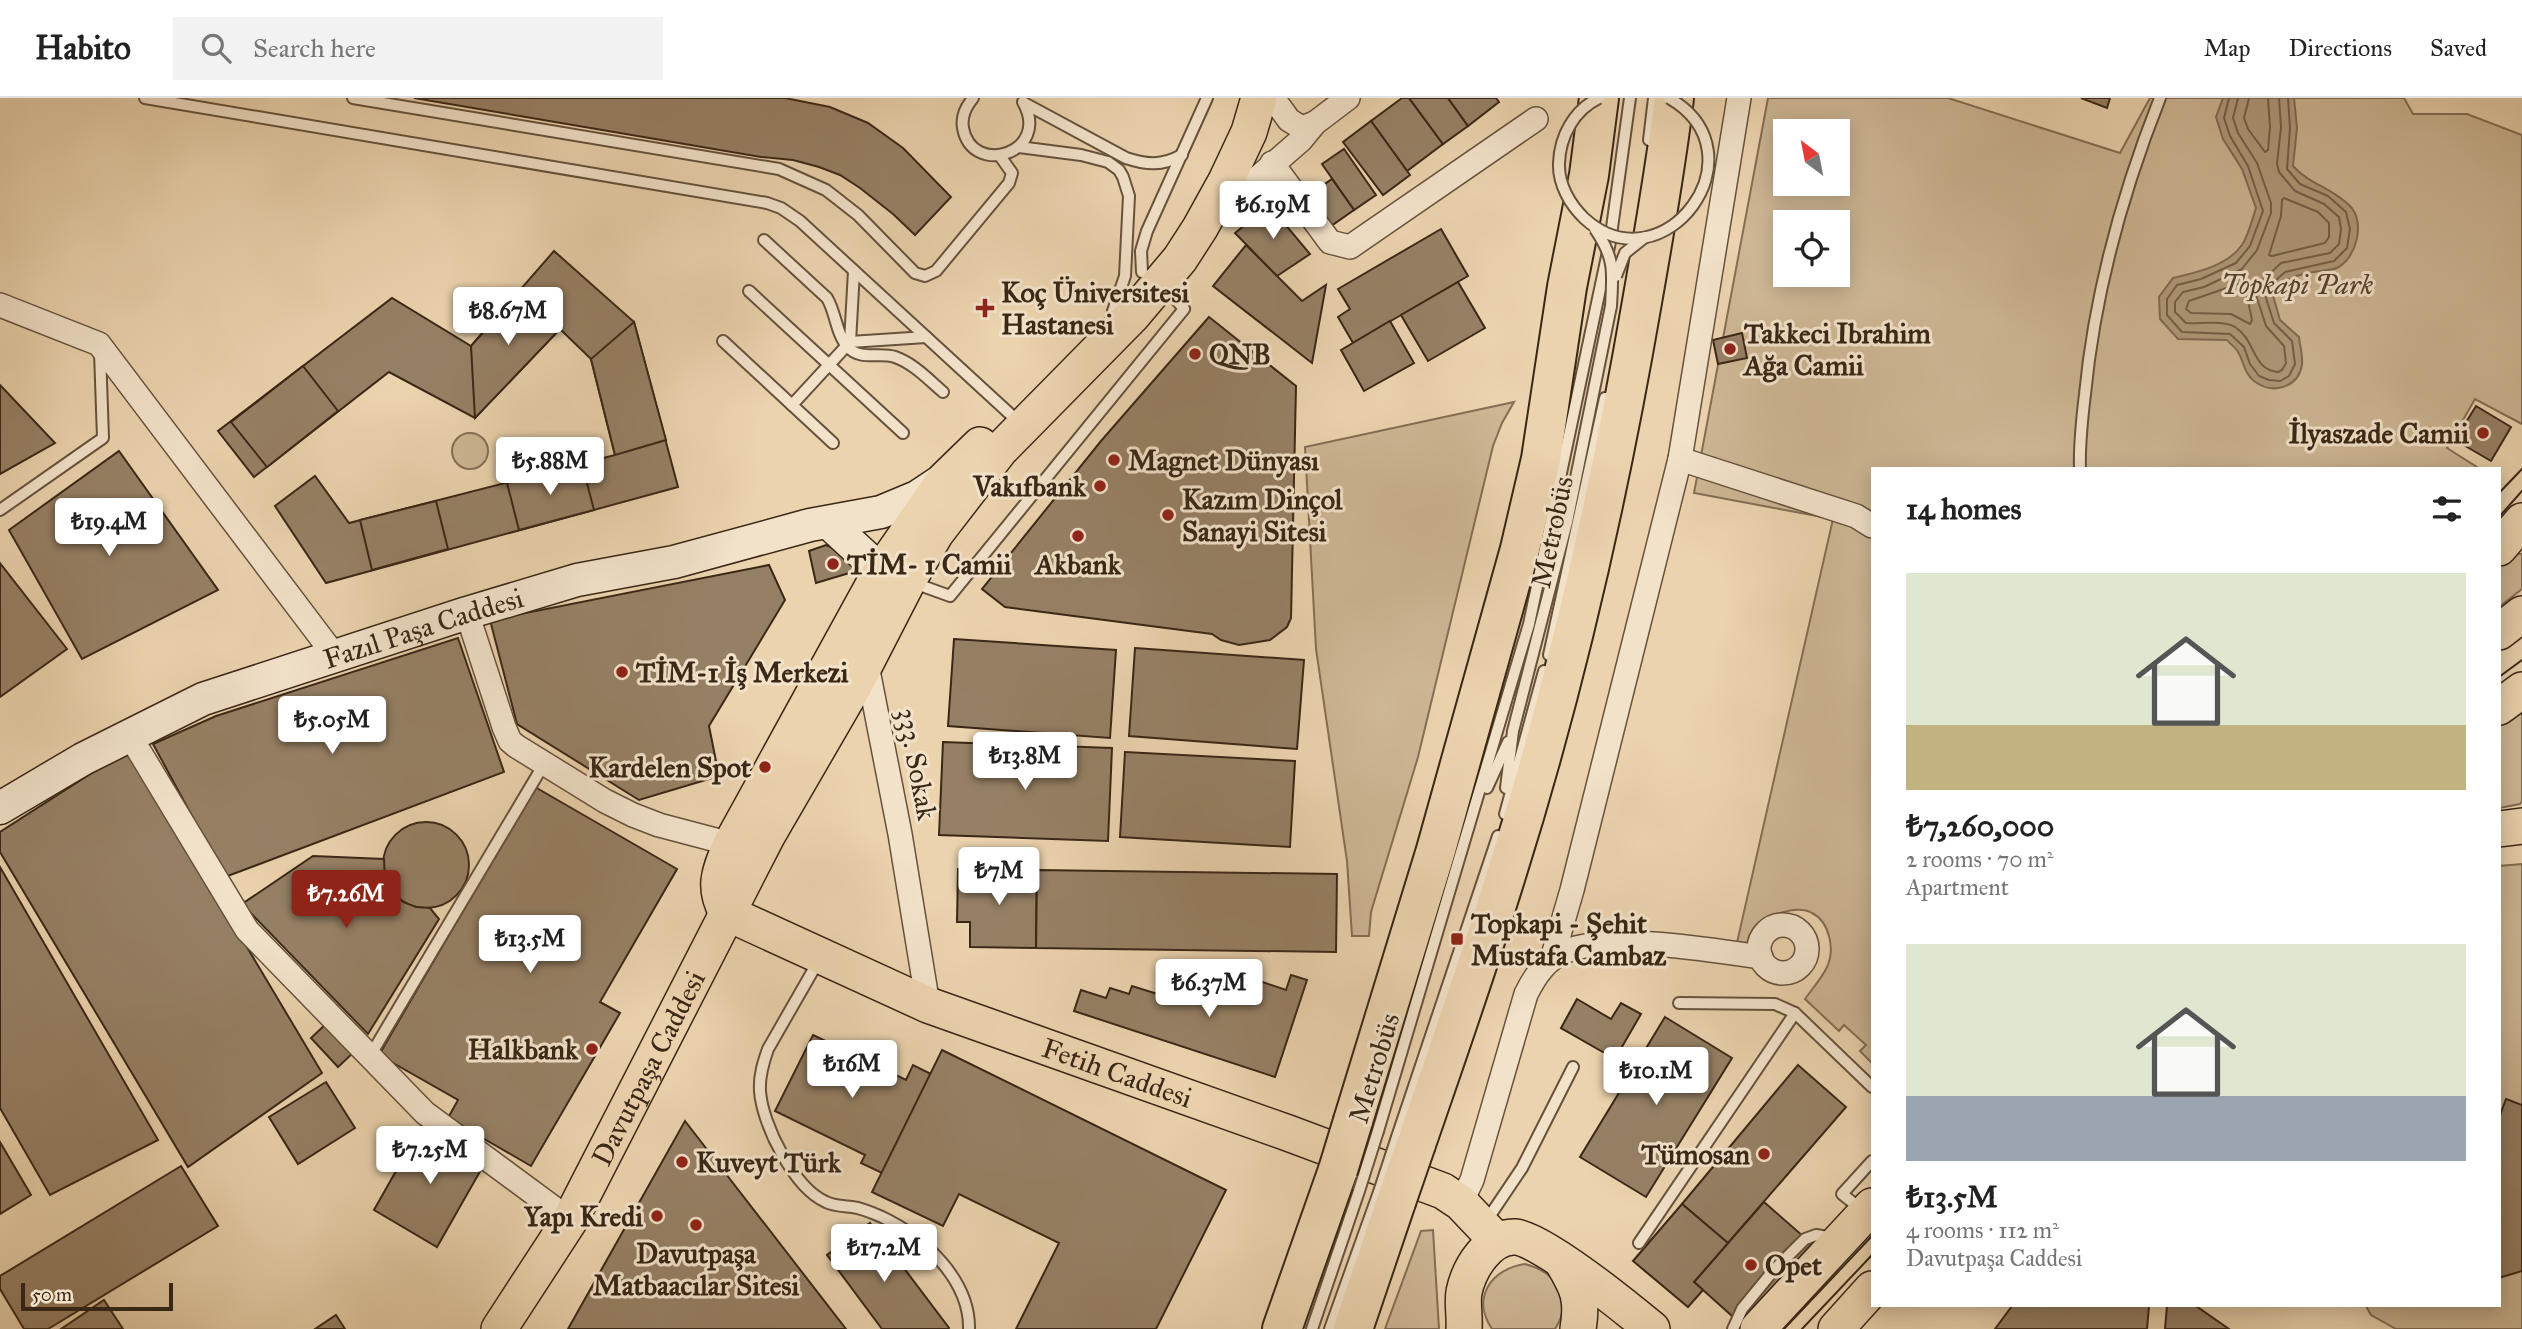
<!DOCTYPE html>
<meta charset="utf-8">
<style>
:root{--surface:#fff;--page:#f2f2f2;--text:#222;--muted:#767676;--line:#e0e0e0;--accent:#8f2418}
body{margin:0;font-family:"IM FELL Great Primer",serif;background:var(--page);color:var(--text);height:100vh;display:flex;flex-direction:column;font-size:26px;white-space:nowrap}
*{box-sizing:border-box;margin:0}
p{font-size:23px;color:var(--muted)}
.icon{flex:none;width:38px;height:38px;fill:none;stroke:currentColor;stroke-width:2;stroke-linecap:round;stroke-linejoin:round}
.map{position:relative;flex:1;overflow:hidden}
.details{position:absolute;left:1871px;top:369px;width:630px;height:840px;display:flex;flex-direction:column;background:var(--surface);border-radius:0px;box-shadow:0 4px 18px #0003}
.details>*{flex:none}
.needle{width:46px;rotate:328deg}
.tools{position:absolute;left:1773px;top:21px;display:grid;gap:14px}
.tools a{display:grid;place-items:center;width:77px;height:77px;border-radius:0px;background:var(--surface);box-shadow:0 4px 18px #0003;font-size:35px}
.scale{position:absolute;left:21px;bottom:18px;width:152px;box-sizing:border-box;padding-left:7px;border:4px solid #3a2716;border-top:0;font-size:19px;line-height:24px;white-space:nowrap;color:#3a2716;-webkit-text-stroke:5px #f2e2ca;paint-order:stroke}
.price{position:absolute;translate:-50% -60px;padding:0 16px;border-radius:7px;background:#fff;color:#222;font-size:23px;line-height:46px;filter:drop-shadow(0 2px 4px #0008)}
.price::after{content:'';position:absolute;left:50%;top:42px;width:21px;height:16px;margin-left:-10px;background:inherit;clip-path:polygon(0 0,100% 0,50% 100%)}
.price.active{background:var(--accent);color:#fff}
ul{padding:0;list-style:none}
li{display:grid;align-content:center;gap:14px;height:371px;padding:0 35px}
li span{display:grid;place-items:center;height:217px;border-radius:0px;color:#555}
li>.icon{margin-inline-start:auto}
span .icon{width:126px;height:126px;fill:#fffc;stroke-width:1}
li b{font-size:30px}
h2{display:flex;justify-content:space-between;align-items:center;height:84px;padding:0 35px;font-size:30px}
header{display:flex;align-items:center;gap:42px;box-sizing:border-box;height:98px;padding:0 35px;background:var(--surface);border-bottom:2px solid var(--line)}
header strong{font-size:33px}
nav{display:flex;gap:38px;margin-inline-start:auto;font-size:24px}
.search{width:490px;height:63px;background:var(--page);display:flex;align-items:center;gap:18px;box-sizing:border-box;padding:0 24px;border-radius:0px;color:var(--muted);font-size:26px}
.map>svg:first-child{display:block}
.green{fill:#cdb694;stroke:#846e55;stroke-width:2;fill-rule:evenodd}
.water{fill:#af997a;stroke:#806b52;stroke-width:2}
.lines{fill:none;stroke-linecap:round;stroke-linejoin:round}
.shore{stroke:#746048;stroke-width:2}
.building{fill:#968065;stroke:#3a2716;stroke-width:2}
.lane-casing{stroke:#66523c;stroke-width:14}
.street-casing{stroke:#66523c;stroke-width:26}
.secondary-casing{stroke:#3a2716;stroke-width:35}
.primary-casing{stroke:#3a2716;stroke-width:38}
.highway-casing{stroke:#3a2716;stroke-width:42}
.lane{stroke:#f2e2ca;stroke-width:10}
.street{stroke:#f2e2ca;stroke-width:23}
.secondary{stroke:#f2e2ca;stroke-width:32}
.primary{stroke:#ebd3ae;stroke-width:35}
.highway{stroke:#ebd3ae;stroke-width:38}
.tram{stroke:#3a2716;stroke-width:2}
.lane-bridge-casing{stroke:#66523c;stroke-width:14;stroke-linecap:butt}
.highway-bridge-casing{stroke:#3a2716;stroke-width:42;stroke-linecap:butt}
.lane-bridge{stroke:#f2e2ca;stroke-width:10}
.highway-bridge{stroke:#ebd3ae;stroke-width:38}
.poi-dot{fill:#8f2418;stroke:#f2e2ca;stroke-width:2.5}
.labels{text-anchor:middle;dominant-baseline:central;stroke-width:6;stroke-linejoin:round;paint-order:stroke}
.park-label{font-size:28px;font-style:italic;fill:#57442f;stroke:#f2e2ca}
.poi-label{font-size:28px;font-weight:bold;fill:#3a2716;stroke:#f2e2ca;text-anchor:start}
.street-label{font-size:28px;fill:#3a2716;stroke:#f2e2ca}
</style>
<header>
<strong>Habito</strong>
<div class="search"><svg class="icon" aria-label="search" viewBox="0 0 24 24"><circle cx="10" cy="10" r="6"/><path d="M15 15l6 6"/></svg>Search here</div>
<nav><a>Map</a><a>Directions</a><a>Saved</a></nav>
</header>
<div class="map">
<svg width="2522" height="1231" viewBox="0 0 2522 1231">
<rect width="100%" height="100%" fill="#ebd3ae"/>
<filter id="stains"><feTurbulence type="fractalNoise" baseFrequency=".00286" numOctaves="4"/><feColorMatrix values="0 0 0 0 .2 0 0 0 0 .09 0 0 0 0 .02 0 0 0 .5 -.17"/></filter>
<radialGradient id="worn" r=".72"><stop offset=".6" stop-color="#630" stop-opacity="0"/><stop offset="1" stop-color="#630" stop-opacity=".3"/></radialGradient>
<g class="green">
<path d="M1768,0H1948L2120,55L2150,0H2404L2413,16H2467L2522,37V326L2475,301L2447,350L2480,371H1872V965L1860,953L1866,947L1844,927L1839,933L1805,901C1812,891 1822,880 1827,869C1835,852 1830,824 1812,815C1798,807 1767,816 1757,829C1752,834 1751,844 1749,850L1736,849L1833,421L1694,395ZM1785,33H1838V86H1785ZM1785,124H1838V177H1785Z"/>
<path d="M1514,304L1502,325L1493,348L1418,659L1371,814L1369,838H1352L1347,763L1316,551L1305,349Z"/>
<circle cx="470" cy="353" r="18"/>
<path d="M2511,455L2522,456V491L2499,509V467Z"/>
<path d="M2522,606V703L2520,706L2499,710V624Z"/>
<path d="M2522,766V1231H2396L2371,1217L2366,1208H2499V768Z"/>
<path d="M1433,1132L1439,1231H1385L1421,1133Z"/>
<path d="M1525,1166C1557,1174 1574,1202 1555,1231H1492C1471,1200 1491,1171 1525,1166Z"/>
</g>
<path class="water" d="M2223,0H2294L2297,30L2293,68C2310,87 2331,89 2350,108C2366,124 2356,161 2337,170C2332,172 2325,172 2320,173C2298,176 2289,179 2272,194L2280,222L2299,239C2300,248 2303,259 2302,267C2298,290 2272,297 2254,283C2244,275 2244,264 2238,254C2236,250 2230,246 2227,242L2178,241L2160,221L2159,199L2173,180C2198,174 2227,168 2242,147C2249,136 2252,122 2256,110L2242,71L2223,41L2216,19Z"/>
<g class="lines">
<g class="shore">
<path d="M2229,0L2224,20L2230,38L2248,68L2263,113L2250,148L2236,165L2201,181L2177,187L2167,201V217L2182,234L2230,236L2244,249L2250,266L2259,278L2269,282L2280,283L2289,278L2295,266L2292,243L2274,225L2265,197L2266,191L2285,174L2334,163L2347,150L2350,131L2346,114L2328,98L2300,86L2287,71L2290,30L2288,0"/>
<path d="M2238,0L2233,20L2238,35L2257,65L2271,105V115L2257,152L2242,171L2204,189L2183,194L2175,204V214L2186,225C2200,226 2223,222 2235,229C2256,242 2252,272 2278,274L2282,272L2286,265L2284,248L2266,228L2256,197L2258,187L2281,165L2330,155L2339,146L2341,131L2339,119L2324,106L2295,93L2279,74L2277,66L2281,29L2279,0"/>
<path d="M2249,0L2244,20L2248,31L2265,54L2268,52L2270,29L2268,0"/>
<path d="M2284,100L2318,114L2329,125V139L2325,145L2272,158L2269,157L2281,118L2282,102Z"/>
<path d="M2244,184L2252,222L2250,226L2231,216L2191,215L2186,211L2189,203Z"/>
</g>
</g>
<g class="building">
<path d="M414,0H785L830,9L868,25L903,50L951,99L915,137L893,116L860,90L840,77L819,69L793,62L761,59Z"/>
<path d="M1402,0H1409L1443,46L1407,73L1371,23Z"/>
<path d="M1409,0H1448L1468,28L1443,46Z"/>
<path d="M1448,0H1496L1499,4L1468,28Z"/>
<path d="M2081,0H2110L2107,10Z"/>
<path d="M1371,23L1410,77L1383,97L1343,44Z"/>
<path d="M1344,51L1376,97L1354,112L1322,66Z"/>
<path d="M1332,81L1354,112L1331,128L1309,97Z"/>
<path d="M1269,107L1310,156L1277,178L1235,135Z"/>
<path d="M1441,131L1468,178L1353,245L1338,219L1350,211L1338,191Z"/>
<path d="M1246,147L1302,203L1326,187L1312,265L1213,188Z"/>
<path d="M554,153L634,224L678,389L326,485L275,408L315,378L349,425L615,357L591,261L560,231L475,320L389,274L254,379L218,333L392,200L471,248Z"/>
<path d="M1458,184L1485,230L1428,263L1401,217Z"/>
<path d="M522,190L560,231L475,320L471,248Z"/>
<path d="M1209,219L1296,288L1291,520L1287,529L1270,542L1239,547L1221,542L1212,536L1005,509L982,491L1101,343Z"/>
<path d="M1390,223L1414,265L1364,293L1341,252Z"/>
<path d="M634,224L666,342L615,357L591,261Z"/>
<path d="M1742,235L1747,260L1718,266L1713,242Z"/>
<path d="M303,268L338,313L267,369L231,324Z"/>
<path d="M0,287L55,345L0,376Z"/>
<path d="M2476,308L2511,329L2491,363L2455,342Z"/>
<path d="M119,353L218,492L82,561L9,432Z"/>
<path d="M582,366L594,412L519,432L507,385Z"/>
<path d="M436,403L448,451L372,472L360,422Z"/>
<path d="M826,447L853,458L856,473L816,485L809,453Z"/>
<path d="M0,465L67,551L0,599Z"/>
<path d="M769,467L785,502L709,628L719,678L639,702L517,626L490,522Z"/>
<path d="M458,540L504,674L225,779L153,646L216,618Z"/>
<path d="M954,541L1116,552L1110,640L948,628Z"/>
<path d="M1135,550L1304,562L1297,651L1129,638Z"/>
<path d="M943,644L1112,650L1108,743L939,737Z"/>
<path d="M129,651L322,975L188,1069L0,754V734Z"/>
<path d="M1125,654L1295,663L1290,749L1120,739Z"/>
<path d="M535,689L677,771L600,904L620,915L531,1068L448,1020L458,1002L379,957Z"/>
<circle cx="426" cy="767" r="43"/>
<path d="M313,758L384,761L385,783L393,795L403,804L416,809L430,810L439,821L368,936L242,806Z"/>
<path d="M0,769L158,1042L50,1097L0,1010Z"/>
<path d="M958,771L1037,772L1036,850L970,849V824H957Z"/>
<path d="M1037,772L1337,776L1336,854L1036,850Z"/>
<path d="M1291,877L1307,882L1275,979L1074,913L1081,892L1106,900L1110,890L1129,896L1132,888L1167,899L1172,884L1210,896L1216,879L1251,891L1254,881L1286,892Z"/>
<path d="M1577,901L1611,921L1621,905L1641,916L1615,961L1561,930Z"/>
<path d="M1665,919L1732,960L1646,1099L1580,1059Z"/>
<path d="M328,924L355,953L338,969L311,940Z"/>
<path d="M813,937L906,982L913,967L931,976L882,1075L861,1065L865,1057L775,1013Z"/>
<path d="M942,952L1226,1092L1156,1231H1016L1059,1145L959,1096L943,1128L872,1094Z"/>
<path d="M1798,967L1846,1009L1728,1145L1682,1106Z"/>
<path d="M326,984L355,1030L298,1066L269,1019Z"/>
<path d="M2506,1001L2522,1007V1173L2499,1180V1020Z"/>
<path d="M685,1023L846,1231H568Z"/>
<path d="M422,1027L486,1063L437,1149L374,1112Z"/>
<path d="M0,1044L31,1097L0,1116Z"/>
<path d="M181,1068L218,1128L48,1231H24L0,1191V1178Z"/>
<path d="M1764,1104L1812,1146L1741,1226L1694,1184Z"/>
<path d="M1682,1106L1728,1145L1694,1184L1703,1192L1688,1209L1633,1163Z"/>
<path d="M870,1125L949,1230L948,1231H882L827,1157Z"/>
<path d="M104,1202L123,1231H61Z"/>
<path d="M2012,1208H2149L2147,1231H1995Z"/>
<path d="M2167,1208H2196L2229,1231H2165Z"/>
<path d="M336,1217L345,1231H315Z"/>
</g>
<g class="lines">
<g class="lane-casing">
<g id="lane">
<path d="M145,0L767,105L781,110L800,123L1010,316"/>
<path d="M353,0L779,71L826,92L858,117L915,175L925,178L936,173L1009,85L1012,75L1000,58"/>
<path d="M973,0C966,9 961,18 963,30C972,80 1052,55 1023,4"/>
<path d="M1024,5L1126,60C1147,67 1162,68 1182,57"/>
<path d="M1649,42L1654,0"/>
<path d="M1019,49L1081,57L1108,64L1119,72L1123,79L1129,98L1125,178L1113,213"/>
<path d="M764,142L827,200C836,215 836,236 848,249C860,263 880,254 895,259C913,265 929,282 943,294"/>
<path d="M1142,174L1141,153L1147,133L1207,0"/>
<path d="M749,193L903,335"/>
<path d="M723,243L833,345"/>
<path d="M850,244L926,239"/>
<path d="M792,307L850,244L854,173"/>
<path d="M2080,371C2079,346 2082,321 2085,296C2095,193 2122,96 2160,0"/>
<path d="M0,412L103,340L100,254"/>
<path d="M914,485L950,498L1184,211L1165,188"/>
<path d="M1549,557L1605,300"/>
<path d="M1487,690L1508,644"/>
<path d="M1506,690L1513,633L1567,424L1611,208"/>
<path d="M1505,716L1544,573"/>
<path d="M819,862L768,951C763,965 759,978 760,993C762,1026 794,1090 826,1104C834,1108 843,1108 852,1109C861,1110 873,1115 882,1119C924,1139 970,1182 969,1231"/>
<path d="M1679,905L1775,906L1795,915L1872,989"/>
<path d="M370,958L544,666"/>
<path d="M1378,1033L1529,526L1610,144L1630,0"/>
<path d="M1397,1039L1498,738"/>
<path d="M1861,1111L1842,1096L1872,1063"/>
<path d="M1485,1125L1522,1070L1573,969"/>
<path d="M1639,1145L1795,915"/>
<path d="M1312,1231L1359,1093"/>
<path d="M1330,1231L1379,1094"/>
<path d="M1733,1231L1742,1211L1773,1173L1805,1141L1816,1137L1833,1140"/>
</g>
</g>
<g class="street-casing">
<g id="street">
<path d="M1273,0L1289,22L1302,30L1315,25"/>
<path d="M1272,65L1330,144L1350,149L1536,21"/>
<path d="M1217,115L1301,42L1315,25L1348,0"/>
<path d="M0,207L99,246L335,558"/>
<path d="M1680,361L1856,418L1872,428"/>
<path d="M467,515L504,629L510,643L516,648L605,703L633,717L659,727L731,746"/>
<path d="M866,562L900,736L928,907"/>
<path d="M130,638L247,832L425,1015L570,1122"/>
<circle cx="1783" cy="851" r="24"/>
<path d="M1552,861L1572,792L1680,361L1739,0"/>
<path d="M1461,1105L1472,1082L1526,896C1535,878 1546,861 1566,853C1614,835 1709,852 1761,859"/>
</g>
</g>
<g class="secondary-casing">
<g id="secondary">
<path d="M829,425L881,473"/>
<path id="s1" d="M0,710L83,661L203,601L467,515L577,482L674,464L810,427L881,414L917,399L944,381"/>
</g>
</g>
<g class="primary-casing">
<g id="primary">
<path d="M2499,450L2522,423"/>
<path d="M2499,534L2522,516"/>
<path d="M2499,609L2522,592"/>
<path d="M2499,731L2522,728"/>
<path d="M727,815C712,788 720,773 731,746L881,473L945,381L980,347"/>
<path id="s2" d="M727,815L928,907L1288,1035L1443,1093L1461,1105L1497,1143"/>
<path d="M1563,1165C1578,1190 1583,1201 1578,1231"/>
<path id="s3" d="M499,1231L570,1122L767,738L854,588L908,483L936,435L1000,352L1132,218L1180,161L1200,130L1226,83L1249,34L1259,0"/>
<path d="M1464,1231C1465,1218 1462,1206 1464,1194C1469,1170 1489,1138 1515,1139C1541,1140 1629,1212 1652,1231"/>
<path d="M1758,1231L1872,1108"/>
<path d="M1836,1231L1872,1191"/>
</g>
</g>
<g class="highway-casing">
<g id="highway">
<path d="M1353,1023L1436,752L1520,451L1541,361L1567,189L1589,77L1599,0"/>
<path d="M1416,1046C1447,956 1479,865 1507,774C1566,587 1609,396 1642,204C1654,136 1666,68 1674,0"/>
<path d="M1282,1231L1338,1072"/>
<path d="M1353,1231L1396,1104"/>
</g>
</g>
<use href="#lane" class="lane"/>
<use href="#street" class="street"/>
<use href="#secondary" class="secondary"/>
<use href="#primary" class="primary"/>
<use href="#highway" class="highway"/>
<g class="tram">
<path d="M2499,395L2522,371"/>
<path d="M2499,419L2522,393"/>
<path d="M2499,579L2522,562"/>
<path d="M1784,1231L1872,1138"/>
<path d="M1802,1231L1872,1157"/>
</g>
<g class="lane-bridge-casing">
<g id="lane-bridge">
<path d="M1599,0C1574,12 1560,38 1559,65C1558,86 1570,107 1585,121C1663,191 1766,56 1669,0"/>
<path d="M1595,131C1615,160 1613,174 1611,208"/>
<path d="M1616,178L1625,155L1645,139"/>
<path d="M1359,1093L1378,1033"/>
<path d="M1379,1094L1397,1039"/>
</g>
</g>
<g class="highway-bridge-casing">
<g id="highway-bridge">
<path d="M1338,1072L1353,1023"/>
<path d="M1396,1104L1416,1046"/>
</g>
</g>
<use href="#lane-bridge" class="lane-bridge"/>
<use href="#highway-bridge" class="highway-bridge"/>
</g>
<g class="poi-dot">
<path d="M981.5 199.5h7v7h7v7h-7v7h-7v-7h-7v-7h7z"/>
<circle cx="1730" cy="251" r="7"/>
<circle cx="1195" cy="256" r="7"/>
<circle cx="2483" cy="335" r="7"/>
<circle cx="1114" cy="362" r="7"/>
<circle cx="1100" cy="388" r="7"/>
<circle cx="1168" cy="417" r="7"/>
<circle cx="1078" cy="438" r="7"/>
<circle cx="833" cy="466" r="7"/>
<circle cx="622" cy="574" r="7"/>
<circle cx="765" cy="669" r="7"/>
<rect x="1450" y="834" width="14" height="14" rx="3.5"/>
<circle cx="592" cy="951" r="7"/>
<circle cx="1764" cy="1056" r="7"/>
<circle cx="682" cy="1064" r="7"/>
<circle cx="657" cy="1118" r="7"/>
<circle cx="696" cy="1127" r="7"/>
<circle cx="1751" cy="1167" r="7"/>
</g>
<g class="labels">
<g class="park-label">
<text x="2297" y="186">Topkapi Park</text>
</g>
<g class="poi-label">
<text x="1001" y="194">Koç Üniversitesi<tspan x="1001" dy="32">Hastanesi</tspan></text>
<text x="1744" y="235">Takkeci Ibrahim<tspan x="1744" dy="32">Ağa Camii</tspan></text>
<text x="1209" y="256">QNB</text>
<text x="2469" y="335" text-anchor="end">İlyaszade Camii</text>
<text x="1128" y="362">Magnet Dünyası</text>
<text x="1086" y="388" text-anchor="end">Vakıfbank</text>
<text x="1182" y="401">Kazım Dinçol<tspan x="1182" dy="32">Sanayi Sitesi</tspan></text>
<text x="847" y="466">TİM- 1 Camii</text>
<text x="1078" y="466" text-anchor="middle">Akbank</text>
<text x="636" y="574">TİM-1 İş Merkezi</text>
<text x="751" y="669" text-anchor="end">Kardelen Spot</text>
<text x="1471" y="825">Topkapi - Şehit<tspan x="1471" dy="32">Mustafa Cambaz</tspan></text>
<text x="578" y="951" text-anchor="end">Halkbank</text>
<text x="1750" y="1056" text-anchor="end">Tümosan</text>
<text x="696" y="1064">Kuveyt Türk</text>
<text x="643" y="1118" text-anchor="end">Yapı Kredi</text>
<text x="696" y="1155" text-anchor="middle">Davutpaşa<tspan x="696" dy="32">Matbaacılar Sitesi</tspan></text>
<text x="1765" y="1167">Opet</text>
</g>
<g class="street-label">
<text transform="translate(1552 434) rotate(-78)">Metrobüs</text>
<text stroke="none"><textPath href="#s1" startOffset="462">Fazıl Paşa Caddesi</textPath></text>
<text transform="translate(917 666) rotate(79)">333. Sokak</text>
<text stroke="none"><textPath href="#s3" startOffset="301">Davutpaşa Caddesi</textPath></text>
<text transform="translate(1374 970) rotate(-73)">Metrobüs</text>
<text stroke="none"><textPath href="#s2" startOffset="422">Fetih Caddesi</textPath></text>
</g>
</g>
<rect width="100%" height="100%" filter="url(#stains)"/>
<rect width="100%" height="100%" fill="url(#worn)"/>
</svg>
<div class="tools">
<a><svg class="needle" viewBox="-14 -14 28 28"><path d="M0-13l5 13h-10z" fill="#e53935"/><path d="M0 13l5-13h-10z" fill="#767676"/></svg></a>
<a><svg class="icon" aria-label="locate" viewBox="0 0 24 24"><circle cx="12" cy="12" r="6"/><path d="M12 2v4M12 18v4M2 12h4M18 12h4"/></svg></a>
</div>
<div class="scale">50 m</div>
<b class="price" style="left:1273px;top:143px">₺6.19M</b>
<b class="price" style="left:508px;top:249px">₺8.67M</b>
<b class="price" style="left:550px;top:399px">₺5.88M</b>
<b class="price" style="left:109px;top:460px">₺19.4M</b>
<b class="price" style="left:332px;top:658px">₺5.05M</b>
<b class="price" style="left:1025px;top:694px">₺13.8M</b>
<b class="price" style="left:999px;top:809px">₺7M</b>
<b class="price active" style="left:346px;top:832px">₺7.26M</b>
<b class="price" style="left:530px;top:877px">₺13.5M</b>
<b class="price" style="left:1209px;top:921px">₺6.37M</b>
<b class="price" style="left:852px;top:1002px">₺16M</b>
<b class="price" style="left:1656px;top:1009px">₺10.1M</b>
<b class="price" style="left:430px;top:1088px">₺7.25M</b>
<b class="price" style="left:884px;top:1186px">₺17.2M</b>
<section class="details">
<h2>14 homes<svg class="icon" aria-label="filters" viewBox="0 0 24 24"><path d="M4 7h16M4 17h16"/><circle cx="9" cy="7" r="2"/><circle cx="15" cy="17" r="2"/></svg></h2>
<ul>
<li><span style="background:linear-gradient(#dfe7d0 70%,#c2b280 0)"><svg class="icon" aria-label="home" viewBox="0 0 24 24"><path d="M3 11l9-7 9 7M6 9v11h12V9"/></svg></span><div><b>₺7,260,000</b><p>2 rooms · 70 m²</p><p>Apartment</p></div></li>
<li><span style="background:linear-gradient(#dfe7d0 70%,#9aa5b1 0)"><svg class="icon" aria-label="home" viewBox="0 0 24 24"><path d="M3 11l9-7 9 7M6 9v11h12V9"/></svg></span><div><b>₺13.5M</b><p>4 rooms · 112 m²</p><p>Davutpaşa Caddesi</p></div></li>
</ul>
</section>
</div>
